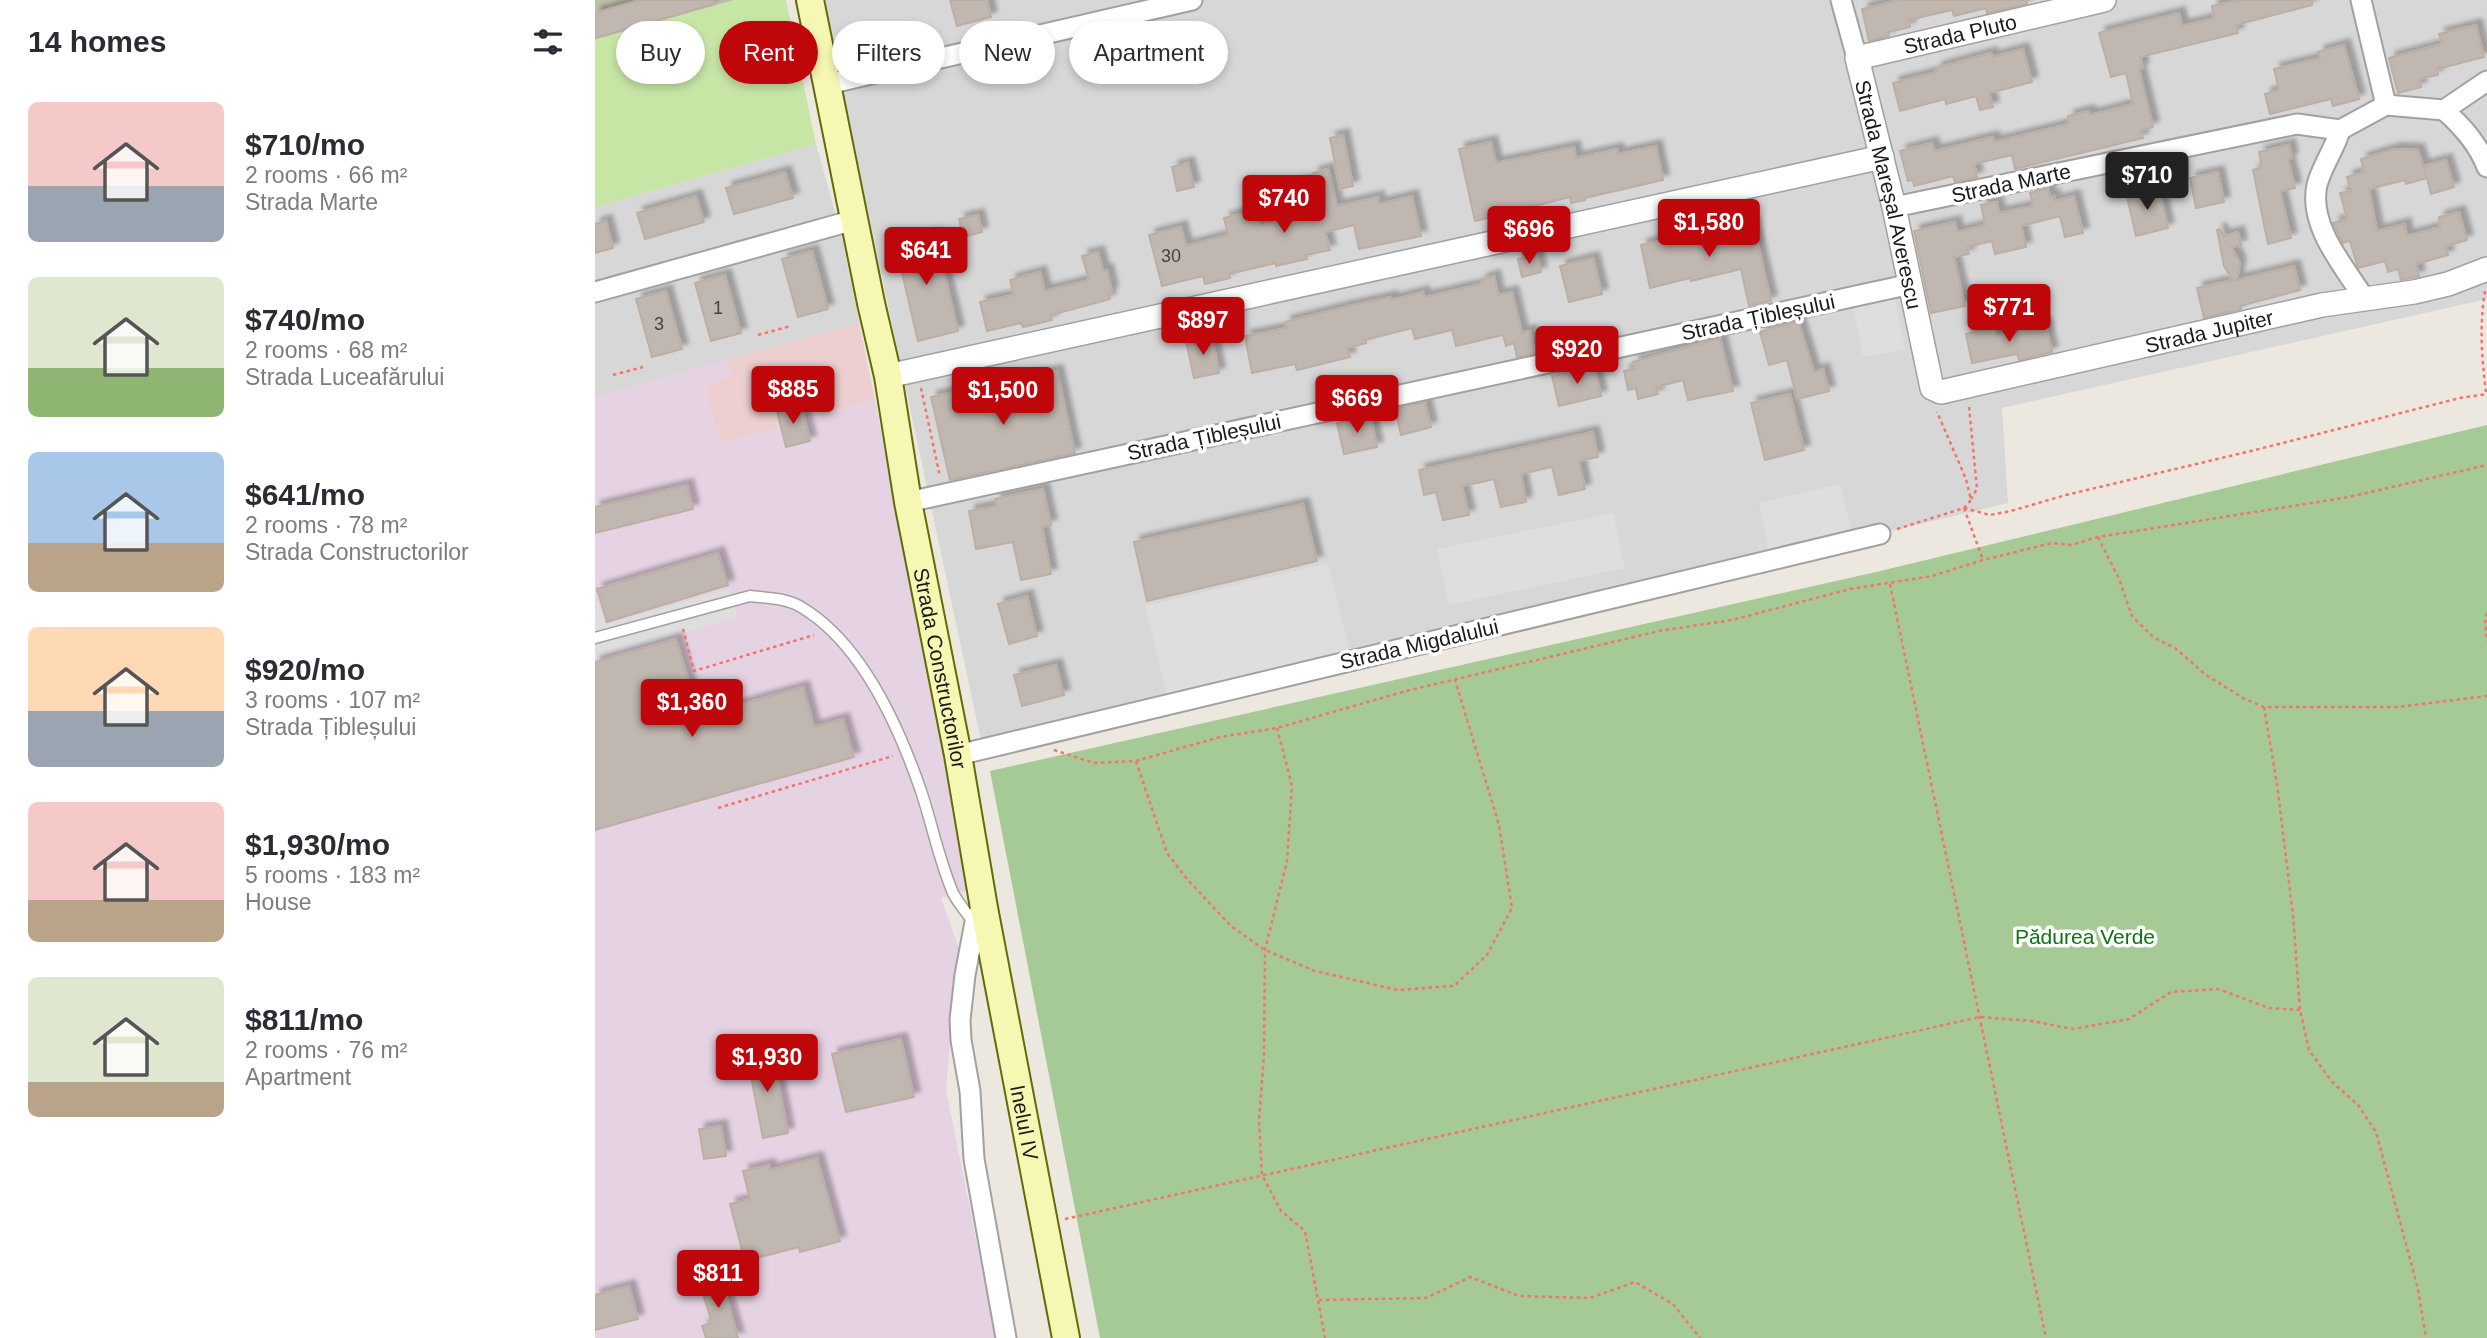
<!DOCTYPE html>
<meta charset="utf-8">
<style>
:root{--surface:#fff;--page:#f7f7f7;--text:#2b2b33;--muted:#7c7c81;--accent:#bf060b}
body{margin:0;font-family:Helvetica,sans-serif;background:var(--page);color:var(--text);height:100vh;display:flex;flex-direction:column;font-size:26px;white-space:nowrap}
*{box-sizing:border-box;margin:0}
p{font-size:23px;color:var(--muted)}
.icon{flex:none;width:38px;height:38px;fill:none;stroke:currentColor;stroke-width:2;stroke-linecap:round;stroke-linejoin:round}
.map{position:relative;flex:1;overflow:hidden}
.details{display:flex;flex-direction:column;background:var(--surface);width:595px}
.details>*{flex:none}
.hud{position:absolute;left:21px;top:21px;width:665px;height:63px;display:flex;gap:14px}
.price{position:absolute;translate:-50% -60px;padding:0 16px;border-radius:7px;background:var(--accent);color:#fff;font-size:23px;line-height:46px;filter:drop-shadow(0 2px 4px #0008)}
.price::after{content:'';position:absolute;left:50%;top:42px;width:21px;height:16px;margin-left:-10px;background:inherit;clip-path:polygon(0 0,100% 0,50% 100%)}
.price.selected{background:#222;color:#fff}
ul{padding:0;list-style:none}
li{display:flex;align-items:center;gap:21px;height:175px;padding:0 28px}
li span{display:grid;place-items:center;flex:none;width:196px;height:140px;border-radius:10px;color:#555}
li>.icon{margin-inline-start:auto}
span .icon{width:84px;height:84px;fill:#fffc;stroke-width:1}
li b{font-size:30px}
h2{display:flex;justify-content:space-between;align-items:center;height:84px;padding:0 28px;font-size:30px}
.chip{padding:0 24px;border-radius:32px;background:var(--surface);box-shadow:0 4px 10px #0003;font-size:24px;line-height:63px}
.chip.selected{background:var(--accent);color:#fff}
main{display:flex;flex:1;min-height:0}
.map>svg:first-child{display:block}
.residential{fill:#d8d7d7}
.commercial{fill:#edcfcf}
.industrial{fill:#e5d2e2}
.construction{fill:#c0bfac}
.grass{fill:#c7e6a6}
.forest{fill:#a6ca95}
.parking{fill:#dedede}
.building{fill:#c0b7b0;stroke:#bdaea3;stroke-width:2;filter:url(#shadow)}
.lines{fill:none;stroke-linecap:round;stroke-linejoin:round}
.service-casing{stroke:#a1a1a1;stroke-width:13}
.minor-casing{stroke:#a1a1a1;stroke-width:23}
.tertiary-casing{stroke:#a1a1a1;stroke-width:26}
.secondary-casing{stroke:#636b08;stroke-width:30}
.path{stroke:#f57368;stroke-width:2.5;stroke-dasharray:3.5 3.5;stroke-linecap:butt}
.service{stroke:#fff;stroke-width:10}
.minor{stroke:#fff;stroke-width:19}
.tertiary{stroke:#fff;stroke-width:23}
.secondary{stroke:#f5f7b3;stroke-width:26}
.labels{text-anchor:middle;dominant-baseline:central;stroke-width:7;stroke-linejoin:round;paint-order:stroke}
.number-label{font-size:18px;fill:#444140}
.street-label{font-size:21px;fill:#1a1a1a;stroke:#fff}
.park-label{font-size:21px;fill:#0e7314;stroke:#fff}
</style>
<main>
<section class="details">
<h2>14 homes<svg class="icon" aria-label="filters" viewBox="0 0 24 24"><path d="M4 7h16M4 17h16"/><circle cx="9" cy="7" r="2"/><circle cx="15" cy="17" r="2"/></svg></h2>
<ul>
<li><span style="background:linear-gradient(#f6c9c9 60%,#9aa5b1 0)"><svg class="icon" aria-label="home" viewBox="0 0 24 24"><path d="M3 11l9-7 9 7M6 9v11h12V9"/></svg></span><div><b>$710/mo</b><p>2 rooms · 66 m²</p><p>Strada Marte</p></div></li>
<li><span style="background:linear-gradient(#dfe7d0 65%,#8fb573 0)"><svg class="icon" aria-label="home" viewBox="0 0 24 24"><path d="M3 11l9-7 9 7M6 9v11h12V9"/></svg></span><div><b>$740/mo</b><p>2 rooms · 68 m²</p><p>Strada Luceafărului</p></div></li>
<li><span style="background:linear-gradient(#a9c7e8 65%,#b9a48a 0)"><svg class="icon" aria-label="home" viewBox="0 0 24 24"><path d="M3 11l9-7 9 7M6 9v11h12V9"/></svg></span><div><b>$641/mo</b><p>2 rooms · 78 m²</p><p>Strada Constructorilor</p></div></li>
<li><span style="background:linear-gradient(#ffd9b3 60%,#9aa5b1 0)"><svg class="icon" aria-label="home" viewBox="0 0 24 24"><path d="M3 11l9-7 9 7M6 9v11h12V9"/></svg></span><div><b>$920/mo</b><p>3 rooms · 107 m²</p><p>Strada Țibleșului</p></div></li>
<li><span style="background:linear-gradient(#f6c9c9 70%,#b9a48a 0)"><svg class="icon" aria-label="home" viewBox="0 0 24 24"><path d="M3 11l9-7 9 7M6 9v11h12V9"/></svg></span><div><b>$1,930/mo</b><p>5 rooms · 183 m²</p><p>House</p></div></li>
<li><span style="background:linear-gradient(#dfe7d0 75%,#b9a48a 0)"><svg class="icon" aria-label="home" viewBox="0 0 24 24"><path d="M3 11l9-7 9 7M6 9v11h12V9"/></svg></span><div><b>$811/mo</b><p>2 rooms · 76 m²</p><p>Apartment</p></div></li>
</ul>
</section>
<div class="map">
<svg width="1892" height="1338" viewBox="0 0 1892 1338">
<defs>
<filter id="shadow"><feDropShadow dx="6" dy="-6" stdDeviation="2" flood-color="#0004"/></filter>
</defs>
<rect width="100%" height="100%" fill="#ece8e0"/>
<g class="residential">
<path d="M228,0H1892V299L1407,408L1413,503L388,750Z"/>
<path d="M221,144L247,237L264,323L0,397V207Z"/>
</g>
<path class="commercial" d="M264,323L280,400L125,444L109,385L136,377L131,360Z"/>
<path class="industrial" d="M131,360L136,377L109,385L125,444L280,400L374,890L346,898L366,955L358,1006L351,1090L401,1338H0V397Z"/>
<path class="construction" d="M0,0H140L0,40Z"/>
<path class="grass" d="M140,0H191L221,144L0,207V40Z"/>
<path class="forest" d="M1892,425V1338H505L395,771L1281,572Z"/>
<g class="parking">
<path d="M1299,295L1310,349L1268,357L1258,305Z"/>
<path d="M1245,484L1258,534L1174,554L1164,503Z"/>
<path d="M1018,513L1030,568L854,605L842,549Z"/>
<path d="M733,563L755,652L572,695L550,606Z"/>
<path d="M135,589L143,617L0,658V602L3,601L10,624Z"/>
</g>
<g class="building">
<path d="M45,0H118L119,4L0,38V13Z"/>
<path d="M355,0H392L396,17L362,26Z"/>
<path d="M1305,0H1432V4L1392,13L1391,8L1359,16L1357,10L1314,20L1315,27L1293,32L1294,36L1274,41L1267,9Z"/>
<path d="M1645,0H1717V5L1641,25L1643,33L1545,57L1548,68L1544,69L1558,127L1546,130L1548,138L1420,169L1417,155L1379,164L1382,177L1360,182L1358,176L1319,186L1318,180L1313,181L1305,151L1337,143L1339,151L1398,137L1399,142L1469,125L1474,123L1473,116L1494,111L1495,115L1538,104L1531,73L1516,77L1504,33L1584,13L1587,26L1619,18L1617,6Z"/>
<path d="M1881,25L1889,57L1842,69L1843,75L1824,79L1826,87L1803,93L1794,58L1847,44L1844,34Z"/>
<path d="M1749,45L1764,99L1738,106L1736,99L1675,114L1670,94L1684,90L1679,69L1725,58L1723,52Z"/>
<path d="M1428,49L1437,82L1394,93L1398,107L1385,110L1381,96L1351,104L1350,99L1305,111L1298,83L1342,72L1341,68L1396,53L1397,57Z"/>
<path d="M748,135L758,186L745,189L735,138Z"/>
<path d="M896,142L901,163L979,147L981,158L1022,149L1023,154L1061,146L1068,180L990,198V200L976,203L975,197L880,221L864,149Z"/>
<path d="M1694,145L1697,158L1693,159L1700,188L1685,191L1696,238L1673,244L1658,170L1667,167L1664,152Z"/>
<path d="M1800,149L1823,150L1831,175L1828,166L1851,160L1859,187L1836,194L1832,178L1811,184L1810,180L1774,189L1782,231L1810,224L1812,236L1845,227L1844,217L1864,212L1872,240L1851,246L1853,255L1821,264L1824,276L1806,280L1803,269L1793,272L1790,261L1763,268L1755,241L1748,243L1738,223L1752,219L1745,193L1756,191L1752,177L1769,172L1766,159Z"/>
<path d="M593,163L599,187L582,191L577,167Z"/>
<path d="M733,169L742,206L783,197L784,204L817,196L826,236L764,249L759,225L730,232L735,250L711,255L712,259L681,266V263L634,274L635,278L610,284L608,276L567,286L554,235L586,227L591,246L633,235L629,218L646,214L648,223L663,219L665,226L708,216L700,184L720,180L718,173Z"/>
<path d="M190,172L198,198L139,214L131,188Z"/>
<path d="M1623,172L1629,202L1601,208L1595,178Z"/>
<path d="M1453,188L1455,197L1459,196L1460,201L1479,196L1488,233L1470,237L1465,216L1426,226L1431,247L1400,254L1397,241L1372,247L1374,254L1359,257L1370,306L1336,313L1319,231L1360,222L1362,232L1390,225L1386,205L1402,202L1404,213L1438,206L1435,193Z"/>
<path d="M1564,189L1573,228L1541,236L1532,197Z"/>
<path d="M101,196L109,222L50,239L42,213Z"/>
<path d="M383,215L387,232L368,237L364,219Z"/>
<path d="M11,221L18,248L0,253V224Z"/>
<path d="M1158,223L1176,301L1154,306L1146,269L1096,281L1095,278L1055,288L1046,245L1121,228L1122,232Z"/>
<path d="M1625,229L1629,236L1643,232L1646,245L1636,247L1645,263L1642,280L1699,266L1705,290L1645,306L1646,309L1609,318L1602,288L1638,280L1629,266L1622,230Z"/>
<path d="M340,234L363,331L323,341L300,243Z"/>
<path d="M217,251L233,309L203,317L187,259Z"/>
<path d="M503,252L508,271L512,270L517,292L513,293L515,299L456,315L457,320L428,327L426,323L392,331L385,302L419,295L415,280L445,272L450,291L494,280L487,256Z"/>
<path d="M942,255L946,272L927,277L923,259Z"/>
<path d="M998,258L1007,294L974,302L965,266Z"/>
<path d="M130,275L146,333L116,341L100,283Z"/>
<path d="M899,276L903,295L917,292L927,333L935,331L940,353L922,357L919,343L911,346L908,335L861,346L857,330L820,339L817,328L770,340L771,343L752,348L755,357L702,370L700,364L657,373L650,336L692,328L690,322L754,306L796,297V300L828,292L829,297L887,284L886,280Z"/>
<path d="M71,291L87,349L57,357L41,299Z"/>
<path d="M1203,321L1219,372L1228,369L1234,391L1202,399L1192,360L1174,365L1165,332Z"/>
<path d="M1450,324L1457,352L1424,360L1422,354L1377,363L1371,334L1399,327L1401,336Z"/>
<path d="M617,336L624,373L599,378L591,341Z"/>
<path d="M1125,338L1138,391L1093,400L1088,380L1061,387L1063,394L1043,399L1041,388L1033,390L1029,371L1040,368L1038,362Z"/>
<path d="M999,366L1006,396L964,406L957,376Z"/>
<path d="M462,371L480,453L355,480L336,397L378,388L380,396L431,385L429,378Z"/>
<path d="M1195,394L1209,450L1170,460L1156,403Z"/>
<path d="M830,402L836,427L806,435L800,409Z"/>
<path d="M206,405L215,441L191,447L182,411Z"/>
<path d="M775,415L782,447L749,454L742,423Z"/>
<path d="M998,432L1003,457L984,461L990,489L964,495L957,467L926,474L931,502L906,507L899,479L887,482L867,486L874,515L848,520L841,492L829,495L824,470Z"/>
<path d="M92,485L98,509L0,533V507Z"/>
<path d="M448,489L456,525L447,527L456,574L426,580L418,542L381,549L374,511L401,506L400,499Z"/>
<path d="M708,504L722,561L552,601L539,542Z"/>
<path d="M123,553L133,585L12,622L2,589Z"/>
<path d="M432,596L442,636L414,644L403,604Z"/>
<path d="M81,639L104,716L208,687L219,727L248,719L259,757L0,830V662Z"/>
<path d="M461,665L469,695L427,706L419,675Z"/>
<path d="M306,1039L319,1097L251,1112L237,1054Z"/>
<path d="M177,1051L193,1133L168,1138L152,1056Z"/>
<path d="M126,1126L131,1156L109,1159L104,1129Z"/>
<path d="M222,1158L245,1241L205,1252L204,1247L150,1261L135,1204L155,1199L148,1171L174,1165L175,1170Z"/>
<path d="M125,1275L143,1338H111L107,1326L117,1323L104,1281Z"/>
<path d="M34,1286L43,1319L0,1330V1295Z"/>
</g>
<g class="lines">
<g class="service-casing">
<path id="service" d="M0,638L155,596C172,598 192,598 206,607C267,643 304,727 326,791C337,824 344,860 358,893C363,903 372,913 379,923"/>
</g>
<g class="minor-casing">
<g id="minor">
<path d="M1246,0L1262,58"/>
<path d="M1766,0L1791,105"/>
<path d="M233,84L597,0"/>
<path d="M1849,110C1868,127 1883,144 1892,167"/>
<path d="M1745,130C1740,149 1727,165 1722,185C1713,226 1749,266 1769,298"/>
<path d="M1299,207L1702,124L1745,130L1791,105L1849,110L1892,81"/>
<path d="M0,292L259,220"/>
<path d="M313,502L1316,284"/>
<path d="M363,755L1285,534"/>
<path d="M389,908L381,917L370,975L365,1020L366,1040L375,1091L379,1159L411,1338"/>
</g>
</g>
<g class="tertiary-casing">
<g id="tertiary">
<path id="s1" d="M1509,0L1262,58L1299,207L1337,388L1346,392L1727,305L1819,292L1853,284L1892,269"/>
<path d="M293,376L1287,157"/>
</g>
</g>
<g class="secondary-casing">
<g id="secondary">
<path id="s2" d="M215,0L276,303L293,376L313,502L363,755L389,908L471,1338"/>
</g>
</g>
<g class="path">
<path d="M1890,291C1884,326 1887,359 1891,393"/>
<path d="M163,335L196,326"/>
<path d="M18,375L48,367"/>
<path d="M326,388L345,477"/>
<path d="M1374,407L1382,489L1376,499"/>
<path d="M1369,508L1395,515L1416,511L1471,495L1656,451L1865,398L1892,394"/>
<path d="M1369,508L1388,560"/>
<path d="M1302,529L1369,508L1376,500L1371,479L1342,412"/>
<path d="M1503,537L1524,579L1537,616L1558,637L1580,648L1611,675L1648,698L1669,707H1802L1892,696"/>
<path d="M1295,584L1451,1338"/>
<path d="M1892,613L1890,618L1892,641"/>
<path d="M88,629L99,671L219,635"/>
<path d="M1669,707L1682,784L1698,915L1705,1010L1714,1050L1737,1082L1763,1105L1781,1132L1823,1289L1831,1338"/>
<path d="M682,728L697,786L692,861L670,950L669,1055L664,1120L667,1175L686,1211L710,1231L730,1338"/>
<path d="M459,750L499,763L541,761L625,737L682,728L811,691L1064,631L1137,620L1255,589L1337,576L1388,560L1457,543L1476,545L1503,537L1754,497L1892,465"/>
<path d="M541,761L572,853L591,878L636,926L670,950L720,971L803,990L859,986L892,955L917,908L904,825L860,680"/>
<path d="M123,808L298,756"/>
<path d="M470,1219L1385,1017L1437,1021L1478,1029L1534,1019L1576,992L1623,989L1674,1008L1705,1010"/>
<path d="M724,1300L831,1298L875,1277L924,1296L995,1298L1040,1282L1078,1304L1105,1338"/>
</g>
<use href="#service" class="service"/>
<use href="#minor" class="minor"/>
<use href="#tertiary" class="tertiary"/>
<use href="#secondary" class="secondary"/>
</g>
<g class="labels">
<g class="number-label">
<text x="576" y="256">30</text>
<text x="123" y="308">1</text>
<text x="64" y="324">3</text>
</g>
<g class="street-label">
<text transform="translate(1365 34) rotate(-13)">Strada Pluto</text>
<text transform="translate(1416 183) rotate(-12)">Strada Marte</text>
<text stroke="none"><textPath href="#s1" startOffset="394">Strada Mareșal Averescu</textPath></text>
<text transform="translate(1163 317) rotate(-12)">Strada Țibleșului</text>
<text stroke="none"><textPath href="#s1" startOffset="877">Strada Jupiter</textPath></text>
<text transform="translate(609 437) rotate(-12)">Strada Țibleșului</text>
<text transform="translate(824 644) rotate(-13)">Strada Migdalului</text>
<text stroke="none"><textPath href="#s2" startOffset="681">Strada Constructorilor</textPath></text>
<text stroke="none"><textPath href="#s2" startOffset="1143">Inelul IV</textPath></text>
</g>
<g class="park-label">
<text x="1490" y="936">Pădurea Verde</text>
</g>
</g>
</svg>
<b class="price selected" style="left:1552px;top:212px">$710</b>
<b class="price" style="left:689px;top:235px">$740</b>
<b class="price" style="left:1114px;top:259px">$1,580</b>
<b class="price" style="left:934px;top:266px">$696</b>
<b class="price" style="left:331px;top:287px">$641</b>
<b class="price" style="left:1414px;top:344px">$771</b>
<b class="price" style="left:608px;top:357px">$897</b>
<b class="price" style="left:982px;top:386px">$920</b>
<b class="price" style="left:198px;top:426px">$885</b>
<b class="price" style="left:408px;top:427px">$1,500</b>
<b class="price" style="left:762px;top:435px">$669</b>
<b class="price" style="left:97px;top:739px">$1,360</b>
<b class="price" style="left:172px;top:1094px">$1,930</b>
<b class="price" style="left:123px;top:1310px">$811</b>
<div class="hud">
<a class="chip">Buy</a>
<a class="chip selected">Rent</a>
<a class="chip">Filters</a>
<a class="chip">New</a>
<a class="chip">Apartment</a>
</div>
</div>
</main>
